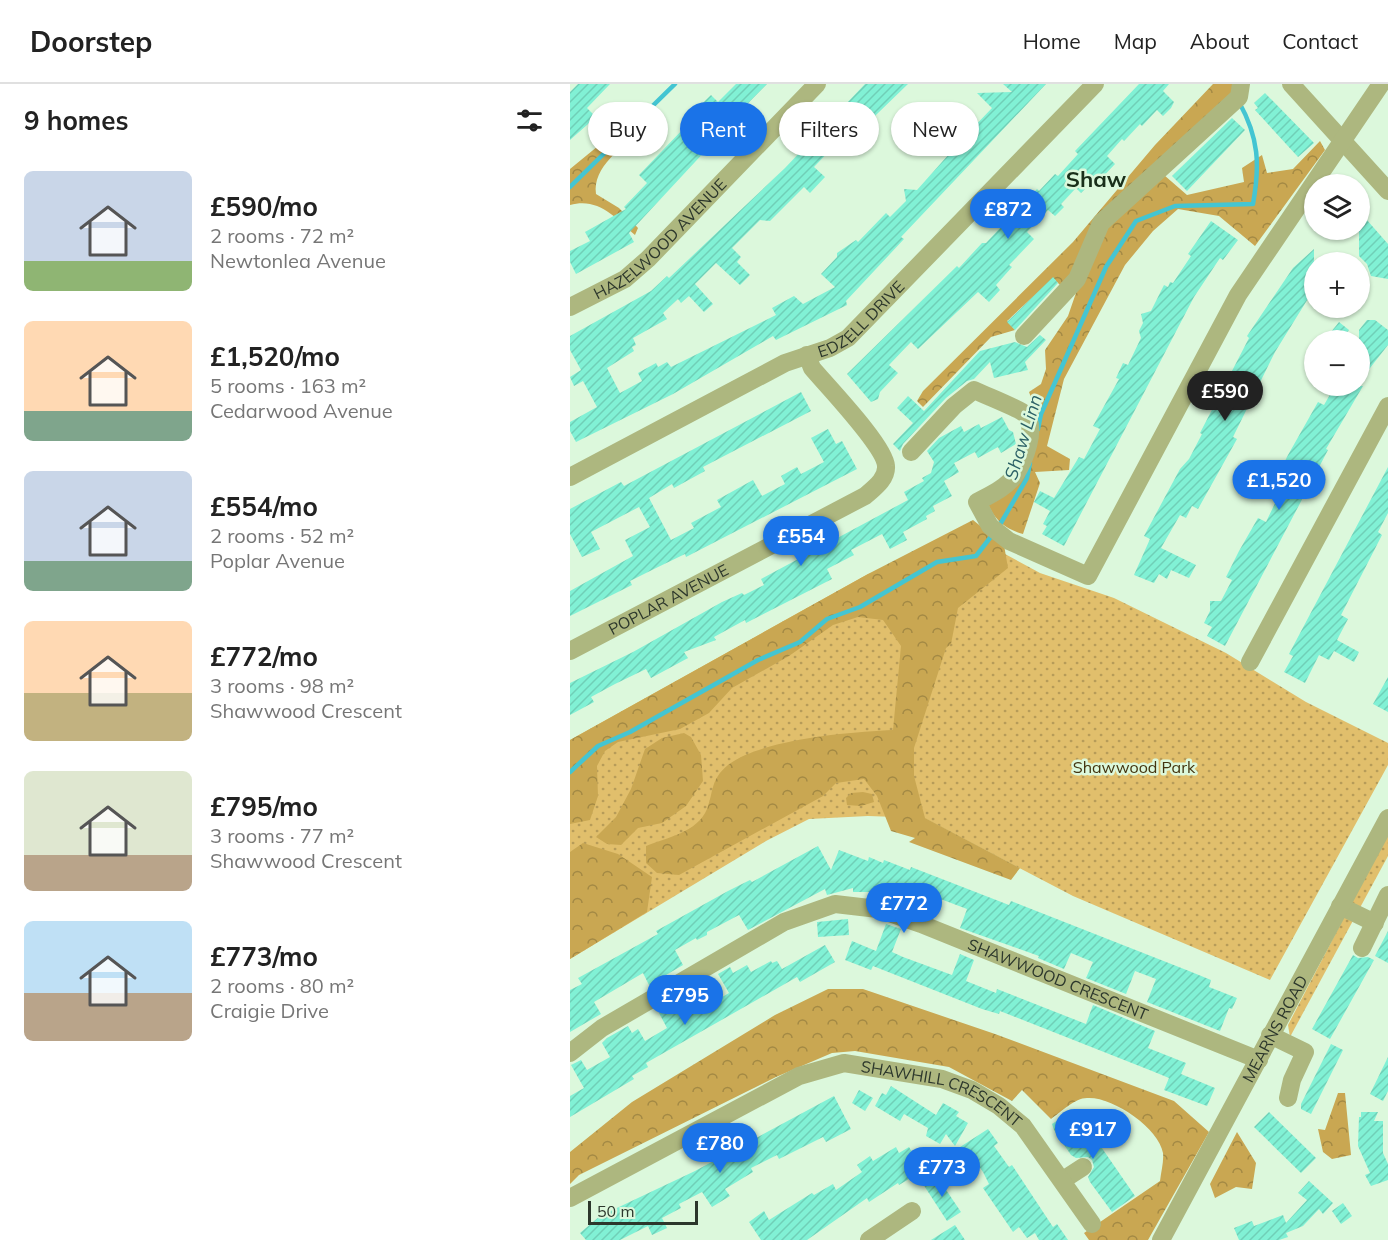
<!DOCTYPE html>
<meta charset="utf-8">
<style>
:root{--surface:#fff;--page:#f6f6f6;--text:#222;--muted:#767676;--line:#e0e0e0;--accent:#1a73e8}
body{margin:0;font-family:Mulish,sans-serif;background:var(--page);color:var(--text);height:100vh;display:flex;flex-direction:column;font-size:22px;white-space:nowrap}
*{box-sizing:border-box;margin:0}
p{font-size:20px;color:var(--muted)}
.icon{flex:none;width:33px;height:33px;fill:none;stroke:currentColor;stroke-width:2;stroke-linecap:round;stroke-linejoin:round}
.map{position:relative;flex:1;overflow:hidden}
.sheet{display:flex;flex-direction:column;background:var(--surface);width:570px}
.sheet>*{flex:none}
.banner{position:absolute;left:18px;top:18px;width:570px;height:54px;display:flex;gap:12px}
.buttons{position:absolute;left:734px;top:90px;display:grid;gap:12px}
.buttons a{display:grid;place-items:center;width:66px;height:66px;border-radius:50%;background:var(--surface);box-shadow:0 2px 4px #0004;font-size:30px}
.scale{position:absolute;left:18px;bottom:15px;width:110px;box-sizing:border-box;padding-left:6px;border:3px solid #2c372c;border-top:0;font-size:16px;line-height:21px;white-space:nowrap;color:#2c372c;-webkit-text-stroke:4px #dcf8dc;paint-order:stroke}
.price{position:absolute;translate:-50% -51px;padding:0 14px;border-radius:21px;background:var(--accent);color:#fff;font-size:20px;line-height:39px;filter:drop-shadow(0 2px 3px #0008)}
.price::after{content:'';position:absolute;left:50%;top:36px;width:18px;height:14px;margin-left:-9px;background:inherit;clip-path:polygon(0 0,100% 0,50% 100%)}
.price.active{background:#222;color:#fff}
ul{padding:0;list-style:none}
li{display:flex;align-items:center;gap:18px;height:150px;padding:0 24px}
li span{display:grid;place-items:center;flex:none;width:168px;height:120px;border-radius:9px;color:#555}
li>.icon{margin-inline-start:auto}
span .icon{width:72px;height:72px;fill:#fffc;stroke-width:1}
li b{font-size:26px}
h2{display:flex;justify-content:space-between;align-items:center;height:72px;padding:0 24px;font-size:26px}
.chip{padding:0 21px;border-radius:27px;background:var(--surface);box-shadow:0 2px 4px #0004;font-size:21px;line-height:54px}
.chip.active{background:var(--accent);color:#fff}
header{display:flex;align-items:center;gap:36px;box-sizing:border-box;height:84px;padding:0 30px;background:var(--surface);border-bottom:2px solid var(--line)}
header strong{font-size:28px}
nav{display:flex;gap:33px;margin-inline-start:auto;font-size:21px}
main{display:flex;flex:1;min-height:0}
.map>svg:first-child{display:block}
.grass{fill:url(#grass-dots)}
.forest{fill:url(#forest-crowns)}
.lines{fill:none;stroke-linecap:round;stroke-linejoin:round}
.stream{stroke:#44c5d2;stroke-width:4.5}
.building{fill:url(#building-hatch)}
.minor{stroke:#adb77f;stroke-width:18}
.labels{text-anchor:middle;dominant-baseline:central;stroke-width:5;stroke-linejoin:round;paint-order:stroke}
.street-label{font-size:16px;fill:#2c372c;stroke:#dcf8dc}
.park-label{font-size:16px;fill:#43340f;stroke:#dcf8dc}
.water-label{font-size:18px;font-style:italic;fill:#2b6066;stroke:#dcf8dc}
.district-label{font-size:22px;font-weight:bold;fill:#192f1a;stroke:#dcf8dc}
</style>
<header>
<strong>Doorstep</strong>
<nav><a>Home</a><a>Map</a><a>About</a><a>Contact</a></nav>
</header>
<main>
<section class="sheet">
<h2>9 homes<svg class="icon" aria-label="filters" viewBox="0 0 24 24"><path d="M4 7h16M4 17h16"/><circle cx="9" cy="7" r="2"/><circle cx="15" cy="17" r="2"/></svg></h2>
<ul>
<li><span style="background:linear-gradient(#c9d6e8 75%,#8fb573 0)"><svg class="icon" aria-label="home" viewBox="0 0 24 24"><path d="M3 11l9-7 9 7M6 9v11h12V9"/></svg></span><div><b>£590/mo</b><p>2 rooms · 72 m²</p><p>Newtonlea Avenue</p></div></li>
<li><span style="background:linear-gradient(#ffd9b3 75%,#7fa58c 0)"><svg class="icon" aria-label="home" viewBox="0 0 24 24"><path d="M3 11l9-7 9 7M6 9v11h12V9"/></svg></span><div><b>£1,520/mo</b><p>5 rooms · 163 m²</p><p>Cedarwood Avenue</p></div></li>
<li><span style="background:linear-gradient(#c9d6e8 75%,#7fa58c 0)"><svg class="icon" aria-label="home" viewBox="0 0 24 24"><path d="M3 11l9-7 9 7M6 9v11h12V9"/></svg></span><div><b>£554/mo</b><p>2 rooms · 52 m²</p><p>Poplar Avenue</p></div></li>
<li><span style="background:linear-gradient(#ffd9b3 60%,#c2b280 0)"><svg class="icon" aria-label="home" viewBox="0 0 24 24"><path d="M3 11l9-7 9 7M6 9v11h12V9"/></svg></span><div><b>£772/mo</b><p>3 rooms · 98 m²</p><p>Shawwood Crescent</p></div></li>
<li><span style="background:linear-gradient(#dfe7d0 70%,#b9a48a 0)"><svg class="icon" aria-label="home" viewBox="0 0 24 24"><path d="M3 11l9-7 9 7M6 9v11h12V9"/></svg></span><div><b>£795/mo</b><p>3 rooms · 77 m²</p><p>Shawwood Crescent</p></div></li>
<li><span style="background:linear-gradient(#bfe0f5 60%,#b9a48a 0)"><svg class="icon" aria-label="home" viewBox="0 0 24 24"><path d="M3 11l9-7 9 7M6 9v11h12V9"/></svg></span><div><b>£773/mo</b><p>2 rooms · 80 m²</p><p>Craigie Drive</p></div></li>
</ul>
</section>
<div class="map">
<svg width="818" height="1156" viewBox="0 0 818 1156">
<defs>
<pattern id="grass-dots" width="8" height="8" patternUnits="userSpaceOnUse" patternTransform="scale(1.5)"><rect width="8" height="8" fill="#e1bf6c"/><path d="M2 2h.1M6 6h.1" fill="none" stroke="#b79c59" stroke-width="1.8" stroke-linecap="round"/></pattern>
<pattern id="forest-crowns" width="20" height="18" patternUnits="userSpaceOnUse" patternTransform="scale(1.5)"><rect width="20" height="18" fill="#c9a752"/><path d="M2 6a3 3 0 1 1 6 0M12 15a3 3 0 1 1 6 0" fill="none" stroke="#a38944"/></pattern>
<pattern id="building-hatch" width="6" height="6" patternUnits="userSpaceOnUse" patternTransform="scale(1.5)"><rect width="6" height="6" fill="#81f1d5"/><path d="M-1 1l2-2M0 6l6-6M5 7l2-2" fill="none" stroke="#70cfb7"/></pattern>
</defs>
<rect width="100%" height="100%" fill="#dcf8dc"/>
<g class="grass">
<path d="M411,457L470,489L544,514L656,569L736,618L818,659V681L700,896L503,812L354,734L298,732L239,735L196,757L0,875V656L298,490Z"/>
<path d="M818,749V772L720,953L718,941Z"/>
</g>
<g class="forest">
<path d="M643,0H665L659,13L526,137L506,187L491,202L483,194L437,237L445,246L421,253L353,323L347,317L353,307L503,158L585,61Z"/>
<path d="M61,35L71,45C53,63 22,83 26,110L49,124L68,144L65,151C45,133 28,113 0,121V85Z"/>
<path d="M750,57L755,66L685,162L649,132L608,125L583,147L555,181L494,295L477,362L500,375L499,386L465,388L470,399L453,450C436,445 425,437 418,420L456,378L467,330L459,308L471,300L476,285L475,266L498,232L507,206L537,143L594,91L617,111L674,98L672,84L692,71L697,89L723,85Z"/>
<path d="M403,436L434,461L438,484L388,524L381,560L376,564L344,664V692L355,734L450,784L441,796L339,758L345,754L321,747L307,712L294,695L266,699L253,712L109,791L87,789L76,779V762C96,754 128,748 137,725C144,707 140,696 158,681C192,655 280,648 323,646L331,562L313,536L288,533L263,541L219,572L162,604L139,629L110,645L48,658L35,667L27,682L28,712L20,736L0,740V656L298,490Z"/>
<path d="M114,649L121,653L131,671L133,697L116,722L92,739L68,744L51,761L37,760L26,753L46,733L61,705L75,665L92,654Z"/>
<path d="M293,708L302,710L304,718L291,722L277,721L276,714L281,709Z"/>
<path d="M13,759L48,770L82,793L77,828L0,875V768Z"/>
<path d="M258,905H293L425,950L604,1017L639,1048L578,1156H519L514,1149L590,1097C591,1088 594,1077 593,1069C589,1044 542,1012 517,1014C505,1014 491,1028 481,1035L452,1006L442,1017L379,983L285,967L262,969L206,993L9,1091L0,1100V1068L62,1018L205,931Z"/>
<path d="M768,1009H775L781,1071L762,1075L753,1068L748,1045L755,1046Z"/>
<path d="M667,1048L686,1079L682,1105L666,1103L645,1114L640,1100Z"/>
</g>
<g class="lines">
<g class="stream">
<path d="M0,103L105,0"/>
<path d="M468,345L471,330L536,183L566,137L605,122L683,120C690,81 689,54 669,18"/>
<path d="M428,444L457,394L460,379"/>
<path d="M0,688L28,662L60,648L188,576L230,558L257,535L290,523L367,478L406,472L423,450"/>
</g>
</g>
<g class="building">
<path d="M8,0H40L17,24L26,33L0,56V8Z"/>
<path d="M166,0H197L136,62L138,64L59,149L64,158L6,190L0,178V167L20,157L15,148L56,125L54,123L77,99L69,91L115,43L111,40L141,11L148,18Z"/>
<path d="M295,0H338L277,59L282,63L273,72L263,63L244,83L255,93L240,109L234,103L200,137L190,136L162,164L171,173L167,178L180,191L170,201L146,179L125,200L143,220L134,228L119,212L111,219L108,215L93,229L97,235L63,254L66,261L62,263L64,267L37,284L50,309L72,297L68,289L86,279L88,283L97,278L101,283L206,231L202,224L224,212L233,220L265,203L251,190L267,173V169L286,156L288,158L316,129L320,133L336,117L334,105L347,106L388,60L380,52L392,40L399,48L422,24L407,9L442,8L433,0H476L331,153L334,155L276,217L277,221L206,256L203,252L103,310L6,358L0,347V338L27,323L13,297L4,302L0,293L11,286L0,266V252L81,207L97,192L99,194L215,84Z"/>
<path d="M569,0H599L593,7L604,18L601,24L593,32L587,26L572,42L570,40L554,57L552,55L537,72L545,80L527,99L524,96L511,109L506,104L491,120L494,123L485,132L478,126L457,148L464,155L439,181L442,183L426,201L430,206L419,218L408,208L348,265L341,258L319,281L328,289L310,308L308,315L301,318L277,290L387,182L389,184L412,159H416L467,105L469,107L485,90L488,92L508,70L505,67Z"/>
<path d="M695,9L744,59L728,73L685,26L688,24L684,19Z"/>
<path d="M662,34L675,46L617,107L602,92Z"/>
<path d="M789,127L818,160V195L801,192L797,180L789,172Z"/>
<path d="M641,137L668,156L653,176L650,174L624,213L494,462L472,450L477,442L473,440L480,427L464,418L470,407L484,414L509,373L514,375L530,345L523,342L549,295L546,294L553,279L558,281L571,254L569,247L573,239L571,230L581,227L594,201L598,203L600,198L603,199L621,172L618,170Z"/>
<path d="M744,165V205L705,268L663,353L667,355L628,425L622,422L616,434L610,431L591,464L626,481L619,494L601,486L597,495L589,490L584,499L564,491L580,455L574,452L610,385L619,375L632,350L630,349L679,254L677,252L723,184Z"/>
<path d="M483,193L488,199L445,246L437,238Z"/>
<path d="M797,236H805L818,246V261L789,298V246Z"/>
<path d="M769,238L779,246L771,256L761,248Z"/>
<path d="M470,251L476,256L455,278L458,286L424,294L420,278L404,295L397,297L376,314L333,360L330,367L323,360L343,339L327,324L338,312L354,327L410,267L445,258L457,263Z"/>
<path d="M765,302H793L756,365L758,366L655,562L637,552L642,543L634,539L640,527V517H651L662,496L656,493L669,467L688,434L696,438L710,409L701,405L718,371L748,318L754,321Z"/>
<path d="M231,308L241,327L133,383L135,387L104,404L102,400L79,414L101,456L124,444L121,439L151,423L147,416L183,396L192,412L215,400L211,392L227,383L231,390L254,378L241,354L258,345L266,360L272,357L287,385L116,473L115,470L84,485L60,497L62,501L0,532V507L63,472L55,456L80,443L69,423L21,448L30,465L12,473L0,450V425L51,398L54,402Z"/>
<path d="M432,333L439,346L443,348L446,360L431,369L428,363L408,374L405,368L384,379L389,388L374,397L382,412L363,422L365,427L356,432L357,435L333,448L337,456L320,465L312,450L281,466L284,471L257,485L262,495L176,539L175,536L144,553L146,556L114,568L118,574L81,594L76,585L45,600L21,613L24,618L0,631V599L63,568L152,518L172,509L174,511L194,501L191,495L338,416L334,408L354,397L352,394L361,389L364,378L357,367L369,354L391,342L394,348L409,340L411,344Z"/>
<path d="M818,383V429L808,448L812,451L771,531L778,535L767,556L789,568L784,578L764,567L759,576L749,571L735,599L714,588L723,572L719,570Z"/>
<path d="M818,593V628L803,620Z"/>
<path d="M248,762L261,786L269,766L298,777L299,773L313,779L314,776L340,786L341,783L439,821L441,817L619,887L641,896L639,903L667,914L662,925L659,924L650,947L577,918L586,895L565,887L556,910L516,894L523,878L501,869L494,885L468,874L469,872L390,844L397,825L336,802L329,818L305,812V808H283V804L257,811L255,805L178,846L169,831L137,848V851L127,856L126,854L105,866L113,881L79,901L73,889L24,918L31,930L0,948V906L12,900L8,894L88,850L86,847L158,807L180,796L182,798Z"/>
<path d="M278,835L279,851L248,853L247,838Z"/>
<path d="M316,840L331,845L322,868L333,873L382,891L390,870L404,876L396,897L426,909L427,905L516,940L523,921L585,947L578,964L616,979L611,990L645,1004L637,1022L594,1006L599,994L582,987L430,927L429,930L412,925L303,882L301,886L275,876L282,857L306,867Z"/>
<path d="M818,847V879L805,872Z"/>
<path d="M255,861L265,878L230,898L227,893L76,979L78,983L62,992L64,995L0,1033V1012L14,1004L1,981L11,976L17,986L40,973L32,959L37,954L58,942L62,949L68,945L75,957L97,944L89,929L108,918L111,923L117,919L123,930L159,909L148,890L160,883L163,889L177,881L181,888L201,877L202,879L207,877L212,885Z"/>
<path d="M783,871L788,874L798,873L804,876L760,955L742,945Z"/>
<path d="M761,960L773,966L741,1030L731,1025V1020Z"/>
<path d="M818,973V1007L813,1017L800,1010Z"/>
<path d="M321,1002L366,1031L373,1019L389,1028L386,1032L398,1039L385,1062L376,1050L370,1060L356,1052L358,1044L334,1030L330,1037L305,1022L312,1009L316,1011Z"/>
<path d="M289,1006L303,1014L295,1027L282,1019Z"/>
<path d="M264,1012L281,1045L256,1058L253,1053L209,1075L207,1071L181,1084L183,1088L155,1105L160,1112L142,1123L132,1108L109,1120L111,1124L92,1134L97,1144L82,1151L78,1142L50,1156H16L10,1149L30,1132L125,1087Z"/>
<path d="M505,1025L565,1112L542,1128L520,1098L518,1093L524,1083L522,1076L518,1073L506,1074L501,1071L484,1046L482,1040Z"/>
<path d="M699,1028L746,1074L731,1089L684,1043Z"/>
<path d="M791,1028H808L804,1037H813V1069L818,1080V1096L801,1102L795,1091L800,1089L788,1062L789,1033H791Z"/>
<path d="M418,1045L428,1059L424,1062L439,1083L442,1081L483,1143L487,1140L498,1156H469L465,1149L457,1154L449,1143L443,1148L413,1104L419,1100L413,1088L405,1077L398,1081L387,1065Z"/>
<path d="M326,1063L329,1069L339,1063L354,1088L341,1097L339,1095L329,1101L328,1099L299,1118L297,1114L237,1156H191L179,1138L194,1127L199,1136L242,1109L244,1111L263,1100L266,1106L292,1088L287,1081L300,1072L303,1077Z"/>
<path d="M366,1091L391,1128L377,1137L353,1100Z"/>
<path d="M739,1097L763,1119L753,1130L749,1125L733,1142L716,1149L718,1153L709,1156H669L664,1144L682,1137L684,1142L713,1131L716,1139L737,1116L728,1109Z"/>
<path d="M773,1119L782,1132L771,1140L762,1127Z"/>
<path d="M385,1141L395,1156H361Z"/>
</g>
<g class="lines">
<g class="minor">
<path d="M721,0L818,107"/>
<path id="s1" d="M0,223L55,195L78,175L247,0"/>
<path d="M454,252L507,195L531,139L669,13L671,0"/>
<path d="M341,368L384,322L404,306C414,311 450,325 455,330C468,343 454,378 445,391C436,404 420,411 407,418L420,442L439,457L518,492L668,211L811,0"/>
<path id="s2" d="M0,393L215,279L260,264L278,254L525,0"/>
<path id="s3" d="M0,567L295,412C304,404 317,395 316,382C315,362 257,302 242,284L237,271"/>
<path d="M680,578L818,322"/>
<path d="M770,822L805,839"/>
<path d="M792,864L818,811"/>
<path d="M700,951L735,968L722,996L718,1014"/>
<path id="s4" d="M0,969L32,944L214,838L265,820L308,825L351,840L689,976"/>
<path d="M493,1096L513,1083"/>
<path id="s5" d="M0,1114L229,992L274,979L372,995L402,1006L429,1022L453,1042L522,1140"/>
<path d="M299,1156L342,1127"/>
<path id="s6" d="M591,1156L818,734"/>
</g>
</g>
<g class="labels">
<g class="street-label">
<text stroke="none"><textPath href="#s1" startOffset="114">HAZELWOOD AVENUE</textPath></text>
<text stroke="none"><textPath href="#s2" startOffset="333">EDZELL DRIVE</textPath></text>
<text stroke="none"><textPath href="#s3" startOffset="111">POPLAR AVENUE</textPath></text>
<text stroke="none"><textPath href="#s4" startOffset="542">SHAWWOOD CRESCENT</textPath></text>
<text stroke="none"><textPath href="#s6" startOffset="240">MEARNS ROAD</textPath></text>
<text stroke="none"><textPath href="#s5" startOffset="410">SHAWHILL CRESCENT</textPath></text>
</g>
<g class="park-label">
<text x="564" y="683">Shawwood Park</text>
</g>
<g class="water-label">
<text transform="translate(453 353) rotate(-73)">Shaw Linn</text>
</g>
<g class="district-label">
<text x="526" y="95">Shaw</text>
</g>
</g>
</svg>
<div class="buttons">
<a><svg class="icon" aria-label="layers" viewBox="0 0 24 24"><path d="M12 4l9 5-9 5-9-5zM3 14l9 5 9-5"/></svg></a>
<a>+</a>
<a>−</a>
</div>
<div class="scale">50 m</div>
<b class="price" style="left:438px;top:156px">£872</b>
<b class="price active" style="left:655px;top:338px">£590</b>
<b class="price" style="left:709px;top:427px">£1,520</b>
<b class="price" style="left:231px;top:483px">£554</b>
<b class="price" style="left:334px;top:850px">£772</b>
<b class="price" style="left:115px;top:942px">£795</b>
<b class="price" style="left:523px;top:1076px">£917</b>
<b class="price" style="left:150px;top:1090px">£780</b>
<b class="price" style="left:372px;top:1114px">£773</b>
<div class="banner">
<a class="chip">Buy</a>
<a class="chip active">Rent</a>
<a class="chip">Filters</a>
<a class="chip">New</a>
</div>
</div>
</main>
